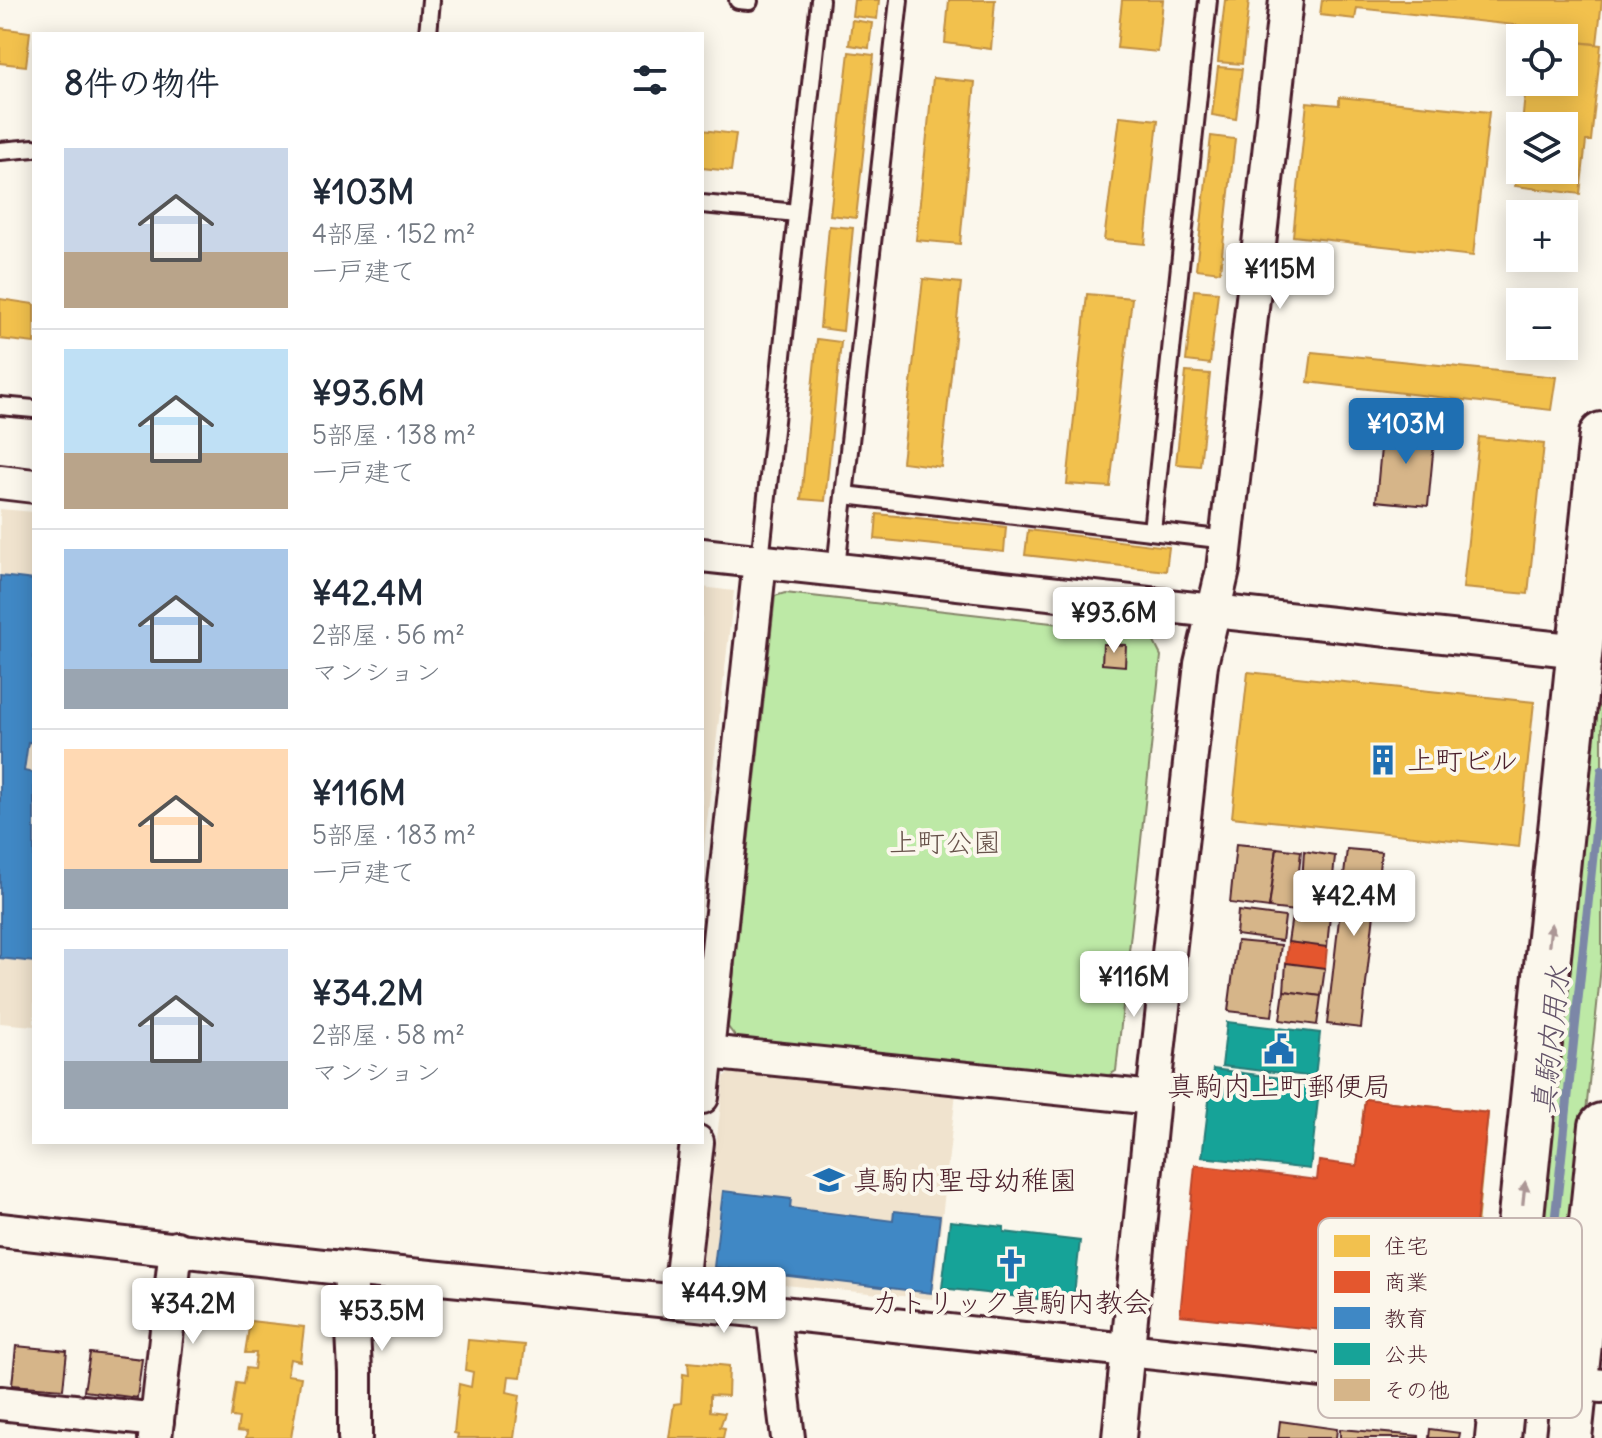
<!DOCTYPE html>
<html lang="ja">
<meta charset="utf-8">
<style>
:root{--surface:#fff;--page:#f2f2f3;--text:#1f2937;--muted:#747a83;--line:#e0e1e3;--accent:#1f6fb2}
body{margin:0;font-family:Delius,"Klee One",sans-serif;background:var(--page);color:var(--text);height:100vh;display:flex;flex-direction:column;font-size:30px;white-space:nowrap}
*{box-sizing:border-box;margin:0}
p{font-size:26px;color:var(--muted)}
.icon{flex:none;width:44px;height:44px;fill:none;stroke:currentColor;stroke-width:2;stroke-linecap:round;stroke-linejoin:round}
.map{position:relative;flex:1;overflow:hidden}
.drawer{position:absolute;left:32px;top:32px;width:672px;height:1112px;display:flex;flex-direction:column;background:var(--surface);border-radius:0px;box-shadow:0 4px 20px #0003}
.drawer>*{flex:none}
.tools{position:absolute;left:1506px;top:24px;display:grid;gap:16px}
.tools a{display:grid;place-items:center;width:72px;height:72px;border-radius:0px;background:var(--surface);box-shadow:0 4px 20px #0003;font-size:40px}
.price{position:absolute;translate:-50% -68px;padding:0 18px;border-radius:8px;background:#fff;color:#222;font-size:26px;line-height:52px;filter:drop-shadow(0 2px 4px #0008)}
.price::after{content:'';position:absolute;left:50%;top:48px;width:24px;height:18px;margin-left:-12px;background:inherit;clip-path:polygon(0 0,100% 0,50% 100%)}
.price.on{background:var(--accent);color:#fff}
ul{padding:0;list-style:none}
li{display:flex;align-items:center;gap:24px;height:200px;padding:0 32px}
li+li{border-top:2px solid var(--line)}
li span{display:grid;place-items:center;flex:none;width:224px;height:160px;border-radius:0px;color:#555}
li>.icon{margin-inline-start:auto}
span .icon{width:96px;height:96px;fill:#fffc;stroke-width:1}
li b{font-size:34px}
h2{display:flex;justify-content:space-between;align-items:center;height:96px;padding:0 32px;font-size:34px}
.map>svg:first-child{display:block}
.built{fill:#f0e3ce}
.green{fill:#bde9a6;stroke:#848468;stroke-width:2}
.homes{fill:#f2c14e;stroke:#c09044;stroke-width:2}
.shops{fill:#e4572e;stroke:#b6462d;stroke-width:2}
.schools{fill:#3f88c5;stroke:#426897;stroke-width:2}
.public{fill:#17a398;stroke:#267b77;stroke-width:2}
.lines{fill:none;stroke-linecap:round;stroke-linejoin:round}
.stream{stroke:#7c87a7;stroke-width:9}
.building{fill:#d6b589;stroke:#4a1f2b;stroke-width:2}
.lane-casing{stroke:#4a1f2b;stroke-width:22}
.street-casing{stroke:#4a1f2b;stroke-width:38}
.secondary-casing{stroke:#4a1f2b;stroke-width:50}
.lane{stroke:#fbf7ec;stroke-width:16}
.street{stroke:#fbf7ec;stroke-width:32}
.secondary{stroke:#fbf7ec;stroke-width:44}
.oneway{fill:#ab9695}
.labels{text-anchor:middle;dominant-baseline:central;stroke-width:8;stroke-linejoin:round;paint-order:stroke}
.poi-label{font-size:28px;fill:#4a1f2b;stroke:#fbf7ec;text-anchor:start}
.park-label{font-size:28px;fill:#67524a;stroke:#fbf7ec}
.water-label{font-size:30px;font-style:italic;fill:#635369;stroke:#fbf7ec}
.key{fill:#fbf7ec;stroke:#c6b6b2;stroke-width:2}
.key-label{font-size:22px;fill:#4a1f2b}
</style>
<div class="map">
<svg width="1602" height="1438" viewBox="0 0 1602 1438">
<rect width="100%" height="100%" fill="#fbf7ec"/>
<filter id="ink" filterUnits="userSpaceOnUse"><feTurbulence type="fractalNoise" baseFrequency=".0125" numOctaves="2"/><feDisplacementMap in="SourceGraphic" scale="16" xChannelSelector="R" yChannelSelector="G"/><feConvolveMatrix kernelMatrix="1 2 1 2 8 2 1 2 1" color-interpolation-filters="sRGB"/></filter>
<g filter="url(#ink)">
<g class="built">
<path d="M0,509L34,512V1026L0,1023Z"/>
<path d="M702,587L734,591L702,864Z"/>
<path d="M736,1068L956,1092L933,1299L712,1278L702,1268L724,1077Z"/>
</g>
<g class="green">
<path d="M785,593L1150,634L1161,656L1116,1071L1101,1080L740,1043L728,1027L775,596Z"/>
<path d="M1593,706L1602,708V957L1566,1306L1535,1321L1527,1316Z"/>
</g>
<g class="homes">
<path d="M854,0H879L877,19L852,16Z"/>
<path d="M949,0H995L991,49L945,43Z"/>
<path d="M1122,0H1163L1158,52L1117,48Z"/>
<path d="M1225,0H1249L1242,64L1218,62Z"/>
<path d="M1322,0H1602L1597,44L1567,41L1569,31L1357,8L1355,19L1320,15Z"/>
<path d="M852,20L872,23L869,48L849,45Z"/>
<path d="M0,28L30,32L26,66L0,63Z"/>
<path d="M1567,41L1601,45L1591,141H1586L1580,194L1515,186L1520,140V170H1564V126H1522L1526,82H1564V54H1566Z"/>
<path d="M849,52L874,55L856,218L830,215Z"/>
<path d="M1218,67L1242,69L1236,119L1212,115Z"/>
<path d="M933,78L975,82L960,244L916,240Z"/>
<path d="M1339,97L1489,112L1473,256L1293,236L1307,102L1339,105Z"/>
<path d="M1120,116L1158,120L1145,244L1104,240Z"/>
<path d="M702,130L736,134L731,171L702,168Z"/>
<path d="M1211,136L1235,139L1220,272L1196,269Z"/>
<path d="M829,226L853,228L843,331L820,328Z"/>
<path d="M923,279L961,283L941,467L902,462Z"/>
<path d="M1194,290L1218,292L1210,364L1186,361Z"/>
<path d="M1087,294L1132,298L1110,487L1067,484Z"/>
<path d="M0,299L34,304V343L0,339Z"/>
<path d="M817,339L841,342L825,501L801,499Z"/>
<path d="M1312,352L1556,377L1551,410L1308,382Z"/>
<path d="M1186,372L1210,374L1200,466L1176,464Z"/>
<path d="M1479,437L1544,444L1528,594L1463,588Z"/>
<path d="M877,514L1006,527L1004,552L875,539Z"/>
<path d="M1028,530L1169,547L1166,571L1025,555Z"/>
<path d="M1248,672L1534,702L1519,847L1232,817Z"/>
<path d="M1365,1099L1488,1113L1477,1225L1397,1216L1404,1171L1357,1166Z"/>
<path d="M250,1321L304,1327L300,1361L290,1359L287,1375L301,1377L291,1438H246L247,1432L237,1431L239,1418L231,1417L236,1383L243,1384L246,1368L254,1369L256,1353H245Z"/>
<path d="M468,1340L525,1345L521,1377L509,1376L507,1392L520,1395L514,1438H457L458,1434L454,1433L459,1384L471,1387L473,1372L465,1370Z"/>
<path d="M688,1362L729,1366L728,1396L710,1395V1411L725,1413L720,1427L725,1428L723,1438H669L674,1404L681,1403L683,1374L689,1375Z"/>
</g>
<g class="shops">
<path d="M1288,942L1327,947L1325,968L1286,963Z"/>
<path d="M1365,1099L1488,1113L1463,1345L1180,1315L1195,1165L1317,1180L1319,1161L1357,1166Z"/>
</g>
<g class="schools">
<path d="M0,576L34,580V743L28,742L24,771L34,773V962L0,958Z"/>
<path d="M723,1191L791,1199L790,1208L893,1221L894,1211L940,1216L931,1293L714,1267Z"/>
</g>
<g class="public">
<path d="M1227,1022L1320,1033L1315,1077L1222,1066Z"/>
<path d="M1213,1069L1320,1083L1310,1169L1202,1157Z"/>
<path d="M950,1221L1004,1227V1232L1080,1241L1073,1303L942,1288Z"/>
</g>
<g class="lines">
<path class="stream" d="M1545,1315L1602,770"/>
</g>
<g class="building">
<path d="M1383,427L1435,432L1428,506L1376,501Z"/>
<path d="M1103,644L1126,645L1125,666L1102,664Z"/>
<path d="M1236,844L1277,848L1269,908L1230,903Z"/>
<path d="M1277,848L1301,851L1295,911L1269,908Z"/>
<path d="M1347,849L1381,852L1361,1028L1327,1024Z"/>
<path d="M1304,851L1335,856L1332,887L1302,883Z"/>
<path d="M1302,883L1332,887L1330,915L1299,911Z"/>
<path d="M1238,911L1285,917L1282,941L1236,935Z"/>
<path d="M1299,911L1330,915L1327,947L1288,942L1292,916L1298,917Z"/>
<path d="M1237,941L1281,945L1272,1016L1228,1011Z"/>
<path d="M1286,963L1325,968L1321,996L1284,991Z"/>
<path d="M1284,991L1321,996L1317,1025L1280,1020Z"/>
<path d="M16,1346L67,1351L63,1389L12,1385Z"/>
<path d="M90,1353L142,1359L137,1398L84,1391Z"/>
<path d="M1280,1421L1337,1429L1336,1438H1278Z"/>
<path d="M1340,1429L1419,1436V1438H1340Z"/>
<path d="M1430,1429L1460,1433L1459,1438H1429Z"/>
</g>
<g class="lines">
<g class="lane-casing">
<g id="lane">
<path d="M738,0L749,1"/>
<path d="M428,34L431,0"/>
<path d="M0,151L34,148"/>
<path d="M702,204L797,213"/>
<path d="M0,406L34,409"/>
<path d="M845,495L1227,540"/>
<path d="M1152,531L1208,0"/>
<path d="M760,561L820,0"/>
<path d="M836,568L899,0"/>
</g>
</g>
<g class="street-casing">
<g id="street">
<path d="M0,482L34,486"/>
<path d="M702,555L1580,651"/>
<path d="M707,1052L1153,1098"/>
<path d="M702,1097L760,561"/>
<path d="M0,1230L350,1269L679,1302L1454,1385L1503,1389L1575,1383L1602,1386"/>
<path d="M350,1269L355,1372V1438"/>
<path d="M679,1302L697,1142"/>
<path d="M773,1312L788,1438"/>
<path d="M0,1403L157,1420"/>
<path d="M155,1438L176,1248"/>
<path d="M1119,1438L1153,1098L1201,664L1223,570L1286,0"/>
</g>
</g>
<g class="secondary-casing">
<g id="secondary">
<path d="M1498,1438L1602,435"/>
<path d="M1569,1438L1602,1126"/>
</g>
</g>
<use href="#lane" class="lane"/>
<use href="#street" class="street"/>
<use href="#secondary" class="secondary"/>
</g>
<defs><path id="oneway-solid" d="M-6-.8H1V-3.2L6.5 0L1 3.2V.8H-6Z" transform="scale(2)"/></defs>
<g class="oneway">
<use href="#oneway-solid" transform="translate(1550 935) rotate(-84)"/>
<use href="#oneway-solid" transform="translate(1524 1193) rotate(-84)"/>
</g>
</g>
<defs>
<g id="building-bare" transform="scale(2.4)"><path d="M-4-6H4V6H1V3H-1V6H-4ZM-2.5-4.3h1.7v1.8h-1.7ZM.8-4.3h1.7v1.8H.8ZM-2.5-1h1.7V.8h-1.7ZM.8-1h1.7V.8H.8Z" fill="#1f6fb2" stroke="#fbf7ec" stroke-width="2.5" paint-order="stroke"/></g>
<g id="civic-bare" transform="scale(2.4)"><path d="M-.6-6.5H3V-4.5H.6V-3L4-1V1h2V6H-6V1h2V-1L-.6-3ZM-1.2 2.5V6h2.4V2.5Z" fill="#1f6fb2" stroke="#fbf7ec" stroke-width="2.5" paint-order="stroke"/></g>
<g id="school-bare" transform="scale(2.4)"><path d="M0-5L7-2L0 1L-7-2ZM-4 1L0 2.5L4 1V4Q0 6-4 4Z" fill="#1f6fb2" stroke="#fbf7ec" stroke-width="2.5" paint-order="stroke"/></g>
<g id="church-bare" transform="scale(2.4)"><path d="M-1.2-6h2.4v3.5h3.3v2.4h-3.3V6h-2.4V-.1h-3.3v-2.4h3.3Z" fill="#1f6fb2" stroke="#fbf7ec" stroke-width="2.5" paint-order="stroke"/></g>
</defs>
<g fill-rule="evenodd">
<use href="#building-bare" x="1383" y="760"/>
<use href="#civic-bare" x="1279" y="1049"/>
<use href="#school-bare" x="829" y="1180"/>
<use href="#church-bare" x="1011" y="1264"/>
</g>
<g class="labels">
<g class="poi-label">
<text x="1407" y="760">上町ビル</text>
<text x="1279" y="1086" text-anchor="middle">真駒内上町郵便局</text>
<text x="853" y="1180">真駒内聖母幼稚園</text>
<text x="1011" y="1302" text-anchor="middle">カトリック真駒内教会</text>
</g>
<g class="park-label">
<text x="945" y="842">上町公園</text>
</g>
<g class="water-label">
<text transform="translate(1550 1040) rotate(-84)">真駒内用水</text>
</g>
</g>
<rect x="1318" y="1218" width="264" height="200" rx="12" class="key"/>
<rect x="1334" y="1235" width="36" height="22" fill="#f2c14e"/>
<rect x="1334" y="1271" width="36" height="22" fill="#e4572e"/>
<rect x="1334" y="1307" width="36" height="22" fill="#3f88c5"/>
<rect x="1334" y="1343" width="36" height="22" fill="#17a398"/>
<rect x="1334" y="1379" width="36" height="22" fill="#d6b589"/>
<g class="key-label">
<text x="1384" y="1254">住宅</text>
<text x="1384" y="1290">商業</text>
<text x="1384" y="1326">教育</text>
<text x="1384" y="1362">公共</text>
<text x="1384" y="1398">その他</text>
</g>
</svg>
<div class="tools">
<a><svg class="icon" aria-label="locate" viewBox="0 0 24 24"><circle cx="12" cy="12" r="6"/><path d="M12 2v4M12 18v4M2 12h4M18 12h4"/></svg></a>
<a><svg class="icon" aria-label="layers" viewBox="0 0 24 24"><path d="M12 4l9 5-9 5-9-5zM3 14l9 5 9-5"/></svg></a>
<a>+</a>
<a>−</a>
</div>
<b class="price" style="left:1280px;top:311px">¥115M</b>
<b class="price on" style="left:1406px;top:466px">¥103M</b>
<b class="price" style="left:1114px;top:655px">¥93.6M</b>
<b class="price" style="left:1354px;top:938px">¥42.4M</b>
<b class="price" style="left:1134px;top:1019px">¥116M</b>
<b class="price" style="left:724px;top:1335px">¥44.9M</b>
<b class="price" style="left:193px;top:1346px">¥34.2M</b>
<b class="price" style="left:382px;top:1353px">¥53.5M</b>
<section class="drawer">
<h2>8件の物件<svg class="icon" aria-label="filters" viewBox="0 0 24 24"><path d="M4 7h16M4 17h16"/><circle cx="9" cy="7" r="2"/><circle cx="15" cy="17" r="2"/></svg></h2>
<ul>
<li><span style="background:linear-gradient(#c9d6e8 65%,#b9a48a 0)"><svg class="icon" aria-label="home" viewBox="0 0 24 24"><path d="M3 11l9-7 9 7M6 9v11h12V9"/></svg></span><div><b>¥103M</b><p>4部屋 · 152 m²</p><p>一戸建て</p></div></li>
<li><span style="background:linear-gradient(#bfe0f5 65%,#b9a48a 0)"><svg class="icon" aria-label="home" viewBox="0 0 24 24"><path d="M3 11l9-7 9 7M6 9v11h12V9"/></svg></span><div><b>¥93.6M</b><p>5部屋 · 138 m²</p><p>一戸建て</p></div></li>
<li><span style="background:linear-gradient(#a9c7e8 75%,#9aa5b1 0)"><svg class="icon" aria-label="home" viewBox="0 0 24 24"><path d="M3 11l9-7 9 7M6 9v11h12V9"/></svg></span><div><b>¥42.4M</b><p>2部屋 · 56 m²</p><p>マンション</p></div></li>
<li><span style="background:linear-gradient(#ffd9b3 75%,#9aa5b1 0)"><svg class="icon" aria-label="home" viewBox="0 0 24 24"><path d="M3 11l9-7 9 7M6 9v11h12V9"/></svg></span><div><b>¥116M</b><p>5部屋 · 183 m²</p><p>一戸建て</p></div></li>
<li><span style="background:linear-gradient(#c9d6e8 70%,#9aa5b1 0)"><svg class="icon" aria-label="home" viewBox="0 0 24 24"><path d="M3 11l9-7 9 7M6 9v11h12V9"/></svg></span><div><b>¥34.2M</b><p>2部屋 · 58 m²</p><p>マンション</p></div></li>
</ul>
</section>
</div>
